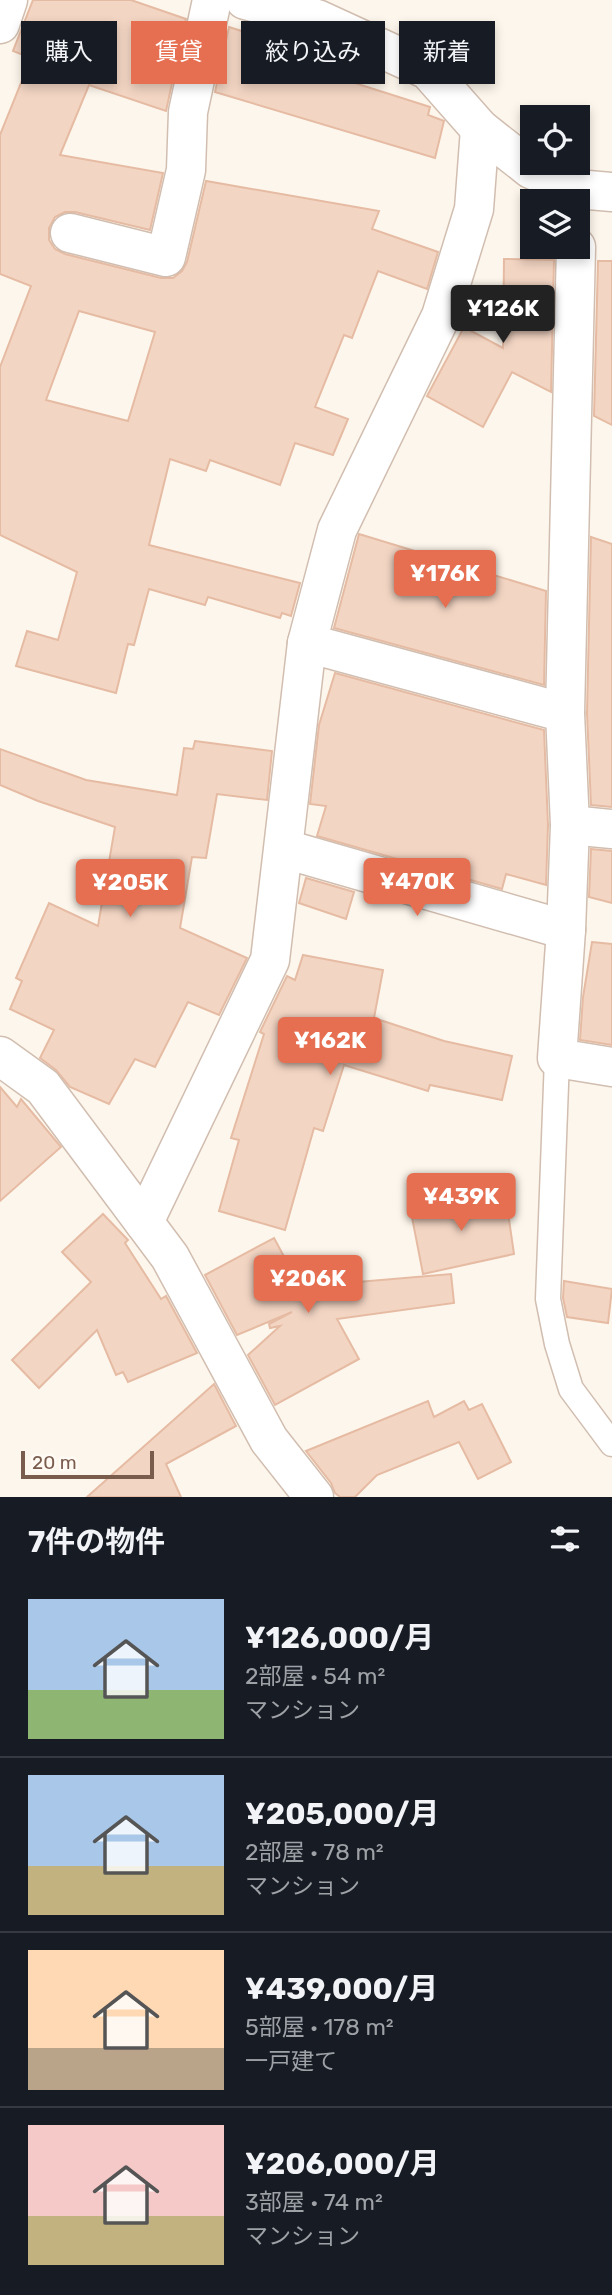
<!DOCTYPE html>
<html lang="ja">
<meta charset="utf-8">
<style>
:root{--surface:#171b24;--page:#20242c;--text:#f1f3f6;--muted:#9ea1a6;--line:#363941;--accent:#e76f51}
body{margin:0;font-family:Rubik,"Noto Sans JP",sans-serif;background:var(--page);color:var(--text);height:100vh;display:flex;flex-direction:column;font-size:26px;white-space:nowrap}
*{box-sizing:border-box;margin:0}
p{font-size:23px;color:var(--muted)}
.icon{flex:none;width:38px;height:38px;fill:none;stroke:currentColor;stroke-width:2;stroke-linecap:round;stroke-linejoin:round}
.map{position:relative;height:1497px;overflow:hidden}
.sheet{display:flex;flex-direction:column;background:var(--surface);flex:1}
.sheet>*{flex:none}
.guide{position:absolute;left:21px;top:21px;width:570px;height:63px;display:flex;gap:14px}
.controls{position:absolute;left:520px;top:105px;display:grid;gap:14px}
.controls a{display:grid;place-items:center;width:70px;height:70px;border-radius:0px;background:var(--surface);box-shadow:0 4px 10px #0003;font-size:35px}
.scale{position:absolute;left:21px;bottom:18px;width:133px;box-sizing:border-box;padding-left:7px;border:4px solid #7a5c4d;border-top:0;font-size:19px;line-height:24px;white-space:nowrap;color:#7a5c4d;-webkit-text-stroke:5px #fffaf3;paint-order:stroke}
.price{position:absolute;translate:-50% -60px;padding:0 16px;border-radius:7px;background:var(--accent);color:#fff;font-size:23px;line-height:46px;filter:drop-shadow(0 2px 4px #0008)}
.price::after{content:'';position:absolute;left:50%;top:42px;width:21px;height:16px;margin-left:-10px;background:inherit;clip-path:polygon(0 0,100% 0,50% 100%)}
.price.active{background:#222;color:#fff}
ul{padding:0;list-style:none}
li{display:flex;align-items:center;gap:21px;height:175px;padding:0 28px}
li+li{border-top:2px solid var(--line)}
li span{display:grid;place-items:center;flex:none;width:196px;height:140px;border-radius:0px;color:#555}
li>.icon{margin-inline-start:auto}
span .icon{width:84px;height:84px;fill:#fffc;stroke-width:1}
li b{font-size:30px}
h2{display:flex;justify-content:space-between;align-items:center;height:84px;padding:0 28px;font-size:30px}
.tag{padding:0 24px;border-radius:0px;background:var(--surface);box-shadow:0 4px 10px #0003;font-size:24px;line-height:63px}
.tag.active{background:var(--accent);color:#fff}
.map>svg:first-child{display:block}
.building{fill:#f3d5c3;stroke:#e6bba3;stroke-width:2;fill-rule:evenodd}
.lines{fill:none;stroke-linecap:round;stroke-linejoin:round}
.service-casing{stroke:#d1beb0;stroke-width:27}
.minor-casing{stroke:#d1beb0;stroke-width:41}
.service{stroke:#fff;stroke-width:24}
.minor{stroke:#fff;stroke-width:38}
</style>
<div class="map">
<svg width="612" height="1497" viewBox="0 0 612 1497">
<rect width="100%" height="100%" fill="#fdf6ec"/>
<g class="building">
<path d="M33,0H131L186,19L166,111L89,85L60,155L163,173L150,230L75,212H65L55,217L49,228V240L55,249L65,254L161,278H173L182,271L187,262L206,181L379,211L372,229L438,252L427,289L378,271L352,338L344,335L315,407L348,419L333,455L295,443L280,485L210,460L206,471L170,459L149,545L300,583L291,616L282,613L280,618L208,597L205,605L149,589L134,645L128,644L116,693L16,666L27,631L58,640L77,572L0,535V367L31,286L0,274V135L31,58L13,51ZM79,311L155,332L128,421L46,400Z"/>
<path d="M229,27L298,49L292,63L430,107L428,115L444,121L435,158L215,92Z"/>
<path d="M504,259L554,260L551,392L512,372L483,427L427,396L464,327L503,348Z"/>
<path d="M598,261H612V425L594,416Z"/>
<path d="M359,534L546,591L544,685L334,628Z"/>
<path d="M591,537L612,544V807L591,805L587,713Z"/>
<path d="M335,673L544,730L548,825L546,885L506,874L502,889L317,836L326,806L310,804L319,725Z"/>
<path d="M195,741L272,751L267,800L217,794L206,858L192,857L180,928L247,958L219,1015L188,1002L155,1067L135,1059L109,1104L70,1087L56,1070L40,1058L54,1030L10,1009L22,981L16,978L49,903L98,926L115,827L38,801L0,785V749L86,780L177,795L184,748L193,749Z"/>
<path d="M591,849L612,851V903L589,897Z"/>
<path d="M306,878L354,892L346,919L299,903Z"/>
<path d="M592,942L612,944V1045L580,1040L583,997Z"/>
<path d="M303,955L383,970L374,1018L444,1041L512,1056L502,1100L430,1085L428,1091L344,1065L323,1131L314,1128L285,1230L219,1211L239,1140L231,1138L264,1034L260,1032L287,976L295,980Z"/>
<path d="M0,1087L17,1107L21,1099L61,1147L0,1201Z"/>
<path d="M460,1195L463,1206L506,1199L514,1254L423,1274L410,1207Z"/>
<path d="M103,1214L128,1240L125,1243L161,1299L166,1296L197,1353L128,1382L123,1372L116,1375L97,1330L39,1388L12,1360L91,1282L62,1252Z"/>
<path d="M274,1238L309,1303L346,1283L451,1274L454,1303L337,1319L359,1359L275,1405L248,1355L280,1326L270,1328L269,1324L292,1312L237,1335L205,1275Z"/>
<path d="M564,1281L612,1289L608,1323L567,1317L563,1298Z"/>
<path d="M214,1384L236,1426L166,1464L181,1497H87Z"/>
<path d="M428,1401L434,1417L464,1401L469,1410L482,1404L511,1462L478,1479L459,1442L377,1475L355,1497H340L335,1493L331,1483L306,1451Z"/>
</g>
<g class="lines">
<g class="service-casing">
<path id="service" d="M557,1058L548,1299L557,1344L571,1389L612,1444"/>
</g>
<g class="minor-casing">
<g id="minor">
<path d="M245,0L317,19L428,70L480,129L531,169L577,189L612,192"/>
<path d="M0,24L8,0"/>
<path d="M70,233L166,257L186,170L188,112L212,0"/>
<path d="M576,247L565,713L570,825L566,930L557,1058L612,1067"/>
<path d="M307,643L565,713"/>
<path d="M570,825L612,829"/>
<path d="M285,849L566,930"/>
<path d="M0,1056L43,1087L170,1257L269,1440L314,1497"/>
<path d="M144,1222L270,960L307,643L337,530L441,316L474,209L480,129"/>
</g>
</g>
<use href="#service" class="service"/>
<use href="#minor" class="minor"/>
</g>
</svg>
<div class="controls">
<a><svg class="icon" aria-label="locate" viewBox="0 0 24 24"><circle cx="12" cy="12" r="6"/><path d="M12 2v4M12 18v4M2 12h4M18 12h4"/></svg></a>
<a><svg class="icon" aria-label="layers" viewBox="0 0 24 24"><path d="M12 4l9 5-9 5-9-5zM3 14l9 5 9-5"/></svg></a>
</div>
<div class="scale">20 m</div>
<b class="price active" style="left:503px;top:345px">¥126K</b>
<b class="price" style="left:445px;top:610px">¥176K</b>
<b class="price" style="left:417px;top:918px">¥470K</b>
<b class="price" style="left:130px;top:919px">¥205K</b>
<b class="price" style="left:330px;top:1077px">¥162K</b>
<b class="price" style="left:461px;top:1233px">¥439K</b>
<b class="price" style="left:308px;top:1315px">¥206K</b>
<div class="guide">
<a class="tag">購入</a>
<a class="tag active">賃貸</a>
<a class="tag">絞り込み</a>
<a class="tag">新着</a>
</div>
</div>
<section class="sheet">
<h2>7件の物件<svg class="icon" aria-label="filters" viewBox="0 0 24 24"><path d="M4 7h16M4 17h16"/><circle cx="9" cy="7" r="2"/><circle cx="15" cy="17" r="2"/></svg></h2>
<ul>
<li><span style="background:linear-gradient(#a9c7e8 65%,#8fb573 0)"><svg class="icon" aria-label="home" viewBox="0 0 24 24"><path d="M3 11l9-7 9 7M6 9v11h12V9"/></svg></span><div><b>¥126,000/月</b><p>2部屋 · 54 m²</p><p>マンション</p></div></li>
<li><span style="background:linear-gradient(#a9c7e8 65%,#c2b280 0)"><svg class="icon" aria-label="home" viewBox="0 0 24 24"><path d="M3 11l9-7 9 7M6 9v11h12V9"/></svg></span><div><b>¥205,000/月</b><p>2部屋 · 78 m²</p><p>マンション</p></div></li>
<li><span style="background:linear-gradient(#ffd9b3 70%,#b9a48a 0)"><svg class="icon" aria-label="home" viewBox="0 0 24 24"><path d="M3 11l9-7 9 7M6 9v11h12V9"/></svg></span><div><b>¥439,000/月</b><p>5部屋 · 178 m²</p><p>一戸建て</p></div></li>
<li><span style="background:linear-gradient(#f6c9c9 65%,#c2b280 0)"><svg class="icon" aria-label="home" viewBox="0 0 24 24"><path d="M3 11l9-7 9 7M6 9v11h12V9"/></svg></span><div><b>¥206,000/月</b><p>3部屋 · 74 m²</p><p>マンション</p></div></li>
</ul>
</section>
